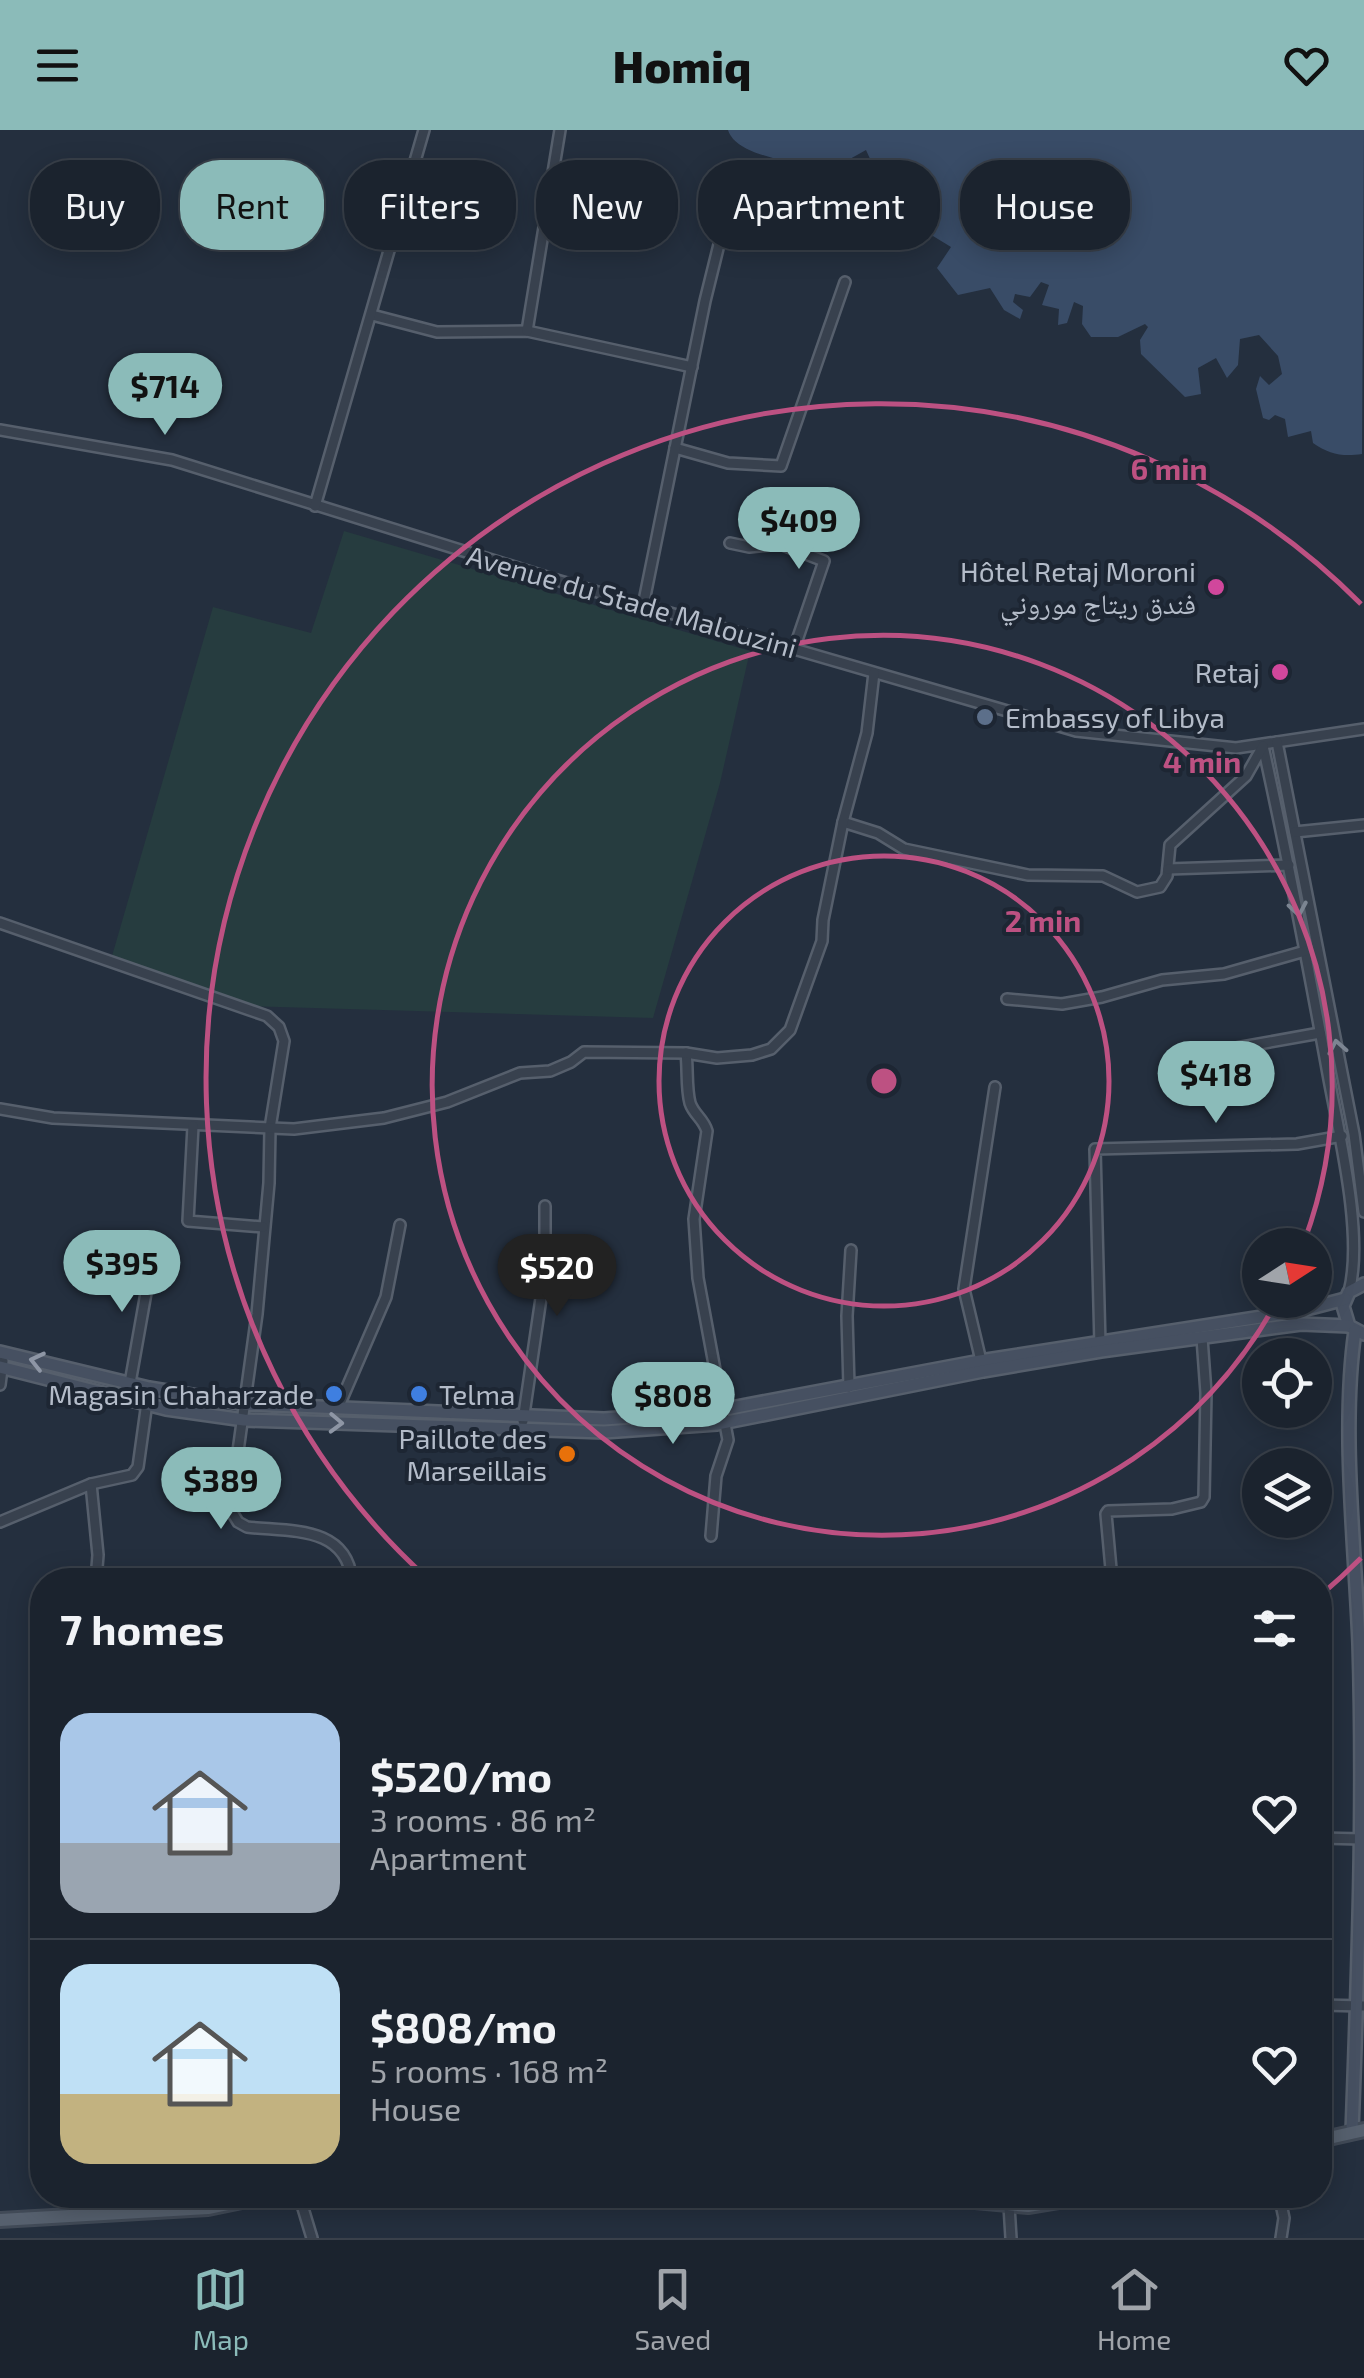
<!DOCTYPE html>
<meta charset="utf-8">
<style>
:root{--surface:#1b232e;--page:#242b36;--text:#f1f3f6;--muted:#a0a4aa;--line:#39404a;--accent:#8bbbb9}
body{margin:0;font-family:"Exo 2","Noto Naskh Arabic",sans-serif;background:var(--page);color:var(--text);height:100vh;display:flex;flex-direction:column;font-size:38px;white-space:nowrap}
*{box-sizing:border-box;margin:0}
p{font-size:32px;color:var(--muted)}
.icon{flex:none;width:55px;height:55px;fill:none;stroke:currentColor;stroke-width:2;stroke-linecap:round;stroke-linejoin:round}
.map{position:relative;flex:1;overflow:hidden}
.panel{position:absolute;left:30px;top:1438px;width:1302px;height:640px;display:flex;flex-direction:column;background:var(--surface);border-radius:40px;box-shadow:0 5px 25px #0003,0 0 0 2px var(--line)}
.panel>*{flex:none}
.top-card{position:absolute;left:30px;top:30px;width:1305px;height:90px;display:flex;gap:20px}
.needle{width:65px;rotate:78deg}
.controls{position:absolute;left:1242px;top:1098px;display:grid;gap:20px}
.controls a{display:grid;place-items:center;width:90px;height:90px;border-radius:50%;background:var(--surface);box-shadow:0 5px 25px #0003,0 0 0 2px var(--line);font-size:50px}
.price{position:absolute;translate:-50% -85px;padding:0 22px;border-radius:35px;background:var(--accent);color:#111;font-size:32px;line-height:65px;filter:drop-shadow(0 2px 5px #0008)}
.price::after{content:'';position:absolute;left:50%;top:60px;width:30px;height:22px;margin-left:-15px;background:inherit;clip-path:polygon(0 0,100% 0,50% 100%)}
.price.on{background:#222;color:#fff}
ul{padding:0;list-style:none}
li{display:flex;align-items:center;gap:30px;height:250px;padding:0 30px}
li+li{border-top:2px solid var(--line)}
li span{display:grid;place-items:center;flex:none;width:280px;height:200px;border-radius:30px;color:#555}
li>.icon{margin-inline-start:auto}
span .icon{width:120px;height:120px;fill:#fffc;stroke-width:1}
li b{font-size:42px}
h2{display:flex;justify-content:space-between;align-items:center;height:120px;padding:0 30px;font-size:42px}
.tag{padding:0 35px;border-radius:40px;background:var(--surface);box-shadow:0 5px 25px #0003,0 0 0 2px var(--line);font-size:35px;line-height:90px}
.tag.on{background:var(--accent);color:#111}
header{display:flex;justify-content:space-between;align-items:center;height:130px;padding:0 30px;background:var(--accent);color:#111;font-size:45px;font-weight:800}
.tab-bar{display:flex;justify-content:space-around;align-items:center;height:140px;border-top:2px solid var(--line);background:var(--surface);font-size:28px;color:var(--muted)}
.tab-bar a{display:grid;justify-items:center;gap:5px}
.tab-bar .on{color:var(--accent)}
.map>svg:first-child{display:block}
.green{fill:#263c3f}
.water{fill:#394c67}
.lines{fill:none;stroke-linecap:round;stroke-linejoin:round}
.street-casing{stroke:#565f6c;stroke-width:14}
.secondary-casing{stroke:#565f6c;stroke-width:16}
.primary-casing{stroke:#414a57;stroke-width:18}
.street{stroke:#38414e;stroke-width:9}
.secondary{stroke:#465061;stroke-width:11}
.primary{stroke:#56606e;stroke-width:12}
.oneway{stroke:#7c8592}
.oneway2{stroke:#8e96a5}
.ring{fill:none;stroke:#bd5182;stroke-width:5}
.hotel-dot{fill:#d1479c;stroke:#1d2633;stroke-width:4}
.service-dot{fill:#5c6f8a;stroke:#1d2633;stroke-width:4}
.shop-dot{fill:#3f7fe0;stroke:#1d2633;stroke-width:4}
.food-dot{fill:#e8710a;stroke:#1d2633;stroke-width:4}
.labels{text-anchor:middle;dominant-baseline:central;stroke-width:8;stroke-linejoin:round;paint-order:stroke}
.poi-label{font-size:28px;fill:#b4bcc9;stroke:#1d2633;text-anchor:end}
.street-label{font-size:28px;fill:#b4bcc9;stroke:#1d2633}
.centre{fill:#bd5182;stroke:#1d2633;stroke-width:5}
.ring-label{font-size:30px;text-anchor:middle;font-weight:bold;fill:#bd5182;stroke:#1d2633;stroke-width:8;stroke-linejoin:round;paint-order:stroke}
</style>
<header><svg class="icon" aria-label="menu" viewBox="0 0 24 24"><path d="M4 6h16M4 12h16M4 18h16"/></svg>Homiq<svg class="icon" aria-label="heart" viewBox="0 0 24 24"><path d="M12 20l-8-8c-3-5 5-10 8-4 3-6 11-1 8 4z"/></svg></header>
<div class="map">
<svg width="1364" height="2108" viewBox="0 0 1364 2108">
<rect width="100%" height="100%" fill="#242f3e"/>
<path class="green" d="M344,401L750,521L720,653L653,888L243,876L110,833L213,477L311,503Z"/>
<path class="water" d="M728,0H1364L1362,324C1342,327 1329,324 1313,313L1311,301L1288,307L1285,289L1275,285L1269,290L1263,288L1256,259L1260,246L1269,255L1282,244L1278,226L1259,205L1240,209L1238,235L1227,248L1216,228L1198,238L1201,264L1185,267L1141,224L1140,210L1148,197L1145,194L1118,207H1091L1082,194L1083,176L1074,172L1067,193L1058,195L1059,179L1042,175L1049,155L1041,152L1030,167L1015,164L1013,172L1023,180L1020,189L1004,180L990,158L958,165L937,138L951,117L933,106L898,121L891,109L898,99L892,85L870,89L863,69L885,62L866,20L832,39L816,44C808,41 801,36 793,34C773,27 735,22 728,0Z"/>
<g class="lines">
<g class="street-casing">
<g id="street">
<path d="M372,185L437,202L527,201L692,237"/>
<path d="M527,201L560,0"/>
<path d="M0,300L172,330L553,449L1076,601L1236,618L1364,599"/>
<path d="M675,318L728,333L781,336L845,152"/>
<path d="M315,376L424,0"/>
<path d="M730,413L749,417L780,414L824,431L794,519"/>
<path d="M643,476L705,171L731,66"/>
<path d="M1277,612L1354,1004L1364,1082"/>
<path d="M1263,616C1287,725 1308,834 1328,944C1339,1005 1364,1104 1349,1162"/>
<path d="M843,692L878,703L904,719L1028,745L1103,746L1137,762L1160,757L1167,746L1170,715L1246,646L1263,616"/>
<path d="M1295,702L1364,695"/>
<path d="M1168,739L1289,735"/>
<path d="M0,793L267,886L279,897L284,911L270,998L269,1053L257,1184L230,1379L238,1392L247,1397C290,1402 346,1395 352,1450"/>
<path d="M1007,869L1062,874L1102,867L1162,850L1224,844L1305,821"/>
<path d="M1225,920L1320,903"/>
<path d="M686,923C688,939 686,958 690,973C694,985 703,988 707,1001L694,1089L698,1148L728,1310L716,1346L711,1406"/>
<path d="M0,979L53,988L294,999L384,988L447,972L520,943L550,941L571,932L584,922L686,923L717,928L752,925L771,919L790,900L822,811L823,790L843,692L867,603L874,543"/>
<path d="M193,996L188,1091L263,1097"/>
<path d="M129,1119L137,1151L146,1163L130,1253"/>
<path d="M1100,1215L1095,1019L1297,1014L1342,1006"/>
<path d="M982,1235L964,1159L995,957"/>
<path d="M0,1255L3,1231"/>
<path d="M849,1257L847,1186L851,1120"/>
<path d="M338,1278L386,1167L400,1095"/>
<path d="M523,1291L545,1141V1076"/>
<path d="M91,1354L98,1425L96,1450"/>
<path d="M0,1392L91,1354L132,1345L138,1337L149,1258"/>
<path d="M1112,1450L1106,1384L1108,1381L1172,1379L1201,1372L1204,1367L1206,1263L1202,1208"/>
<path d="M1320,1708L1362,1709"/>
<path d="M1320,1875L1364,1876"/>
<path d="M299,2065L312,2108"/>
<path d="M1279,2065L1284,2088L1281,2108"/>
<path d="M1009,2076L1011,2108"/>
</g>
</g>
<g class="secondary-casing">
<g id="secondary">
<path d="M1364,1154L1349,1162L1343,1176L1349,1196L1364,1204"/>
<path d="M0,1222L149,1258L246,1274L604,1289L715,1281L980,1231L1299,1181L1345,1169"/>
<path d="M0,1237L166,1279L244,1290L604,1302L717,1294L983,1241L1101,1221L1301,1194L1349,1196"/>
<path d="M1352,2002C1358,1840 1364,1676 1359,1514C1355,1415 1341,1299 1355,1201"/>
</g>
</g>
<g class="primary-casing">
<g id="primary">
<path d="M1320,2010L1364,2000"/>
<path d="M910,2065L1028,2076L1094,2065"/>
<path d="M0,2090L208,2078L271,2065"/>
</g>
</g>
<use href="#street" class="street"/>
<use href="#secondary" class="secondary"/>
<use href="#primary" class="primary"/>
</g>
<defs><path id="oneway-chevron" d="M-2-3.5L2.5 0L-2 3.5" fill="none" stroke-width="1.6" stroke-linecap="round" stroke-linejoin="round" transform="scale(2.5)"/></defs>
<g class="oneway">
<use href="#oneway-chevron" transform="translate(1298 779) rotate(80)"/>
<use href="#oneway-chevron" transform="translate(1337 917) rotate(-101)"/>
</g>
<g class="oneway2">
<use href="#oneway-chevron" transform="translate(37 1231) rotate(-167)"/>
<use href="#oneway-chevron" transform="translate(336 1293) rotate(2)"/>
</g>
<g class="ring">
<circle cx="884" cy="951" r="225"/>
<path d="M1276 1173A450 450 0 1 1 1304 1112"/>
<path d="M1361 1428A675 675 0 0 1 1322 1464M428 1449A675 675 0 1 1 1361 474"/>
</g>
<g class="hotel-dot">
<circle cx="1216" cy="457" r="10"/>
<circle cx="1280" cy="542" r="10"/>
</g>
<circle class="service-dot" cx="985" cy="587" r="10"/>
<g class="shop-dot">
<circle cx="334" cy="1264" r="10"/>
<circle cx="419" cy="1264" r="10"/>
</g>
<circle class="food-dot" cx="567" cy="1324" r="10"/>
<g class="labels">
<g class="poi-label">
<text x="1196" y="441">Hôtel Retaj Moroni<tspan x="1196" dy="32">فندق ريتاج موروني</tspan></text>
<text x="1260" y="542">Retaj</text>
<text x="1005" y="587" text-anchor="start">Embassy of Libya</text>
<text x="314" y="1264">Magasin Chaharzade</text>
<text x="439" y="1264" text-anchor="start">Telma</text>
<text x="547" y="1308">Paillote des<tspan x="547" dy="32">Marseillais</tspan></text>
</g>
<g class="street-label">
<text transform="translate(632 471) rotate(16)">Avenue du Stade Malouzini</text>
</g>
</g>
<circle cx="884" cy="951" r="15" class="centre"/>
<g class="ring-label">
<text x="1169" y="350">6 min</text>
<text x="1202" y="643">4 min</text>
<text x="1043" y="802">2 min</text>
</g>
</svg>
<div class="controls">
<a><svg class="needle" viewBox="-14 -14 28 28"><path d="M0-13l5 13h-10z" fill="#e53935"/><path d="M0 13l5-13h-10z" fill="#a0a4aa"/></svg></a>
<a><svg class="icon" aria-label="locate" viewBox="0 0 24 24"><circle cx="12" cy="12" r="6"/><path d="M12 2v4M12 18v4M2 12h4M18 12h4"/></svg></a>
<a><svg class="icon" aria-label="layers" viewBox="0 0 24 24"><path d="M12 4l9 5-9 5-9-5zM3 14l9 5 9-5"/></svg></a>
</div>
<b class="price" style="left:165px;top:308px">$714</b>
<b class="price" style="left:799px;top:442px">$409</b>
<b class="price" style="left:1216px;top:996px">$418</b>
<b class="price" style="left:122px;top:1185px">$395</b>
<b class="price on" style="left:557px;top:1189px">$520</b>
<b class="price" style="left:673px;top:1317px">$808</b>
<b class="price" style="left:221px;top:1402px">$389</b>
<div class="top-card">
<a class="tag">Buy</a>
<a class="tag on">Rent</a>
<a class="tag">Filters</a>
<a class="tag">New</a>
<a class="tag">Apartment</a>
<a class="tag">House</a>
</div>
<section class="panel">
<h2>7 homes<svg class="icon" aria-label="filters" viewBox="0 0 24 24"><path d="M4 7h16M4 17h16"/><circle cx="9" cy="7" r="2"/><circle cx="15" cy="17" r="2"/></svg></h2>
<ul>
<li><span style="background:linear-gradient(#a9c7e8 65%,#9aa5b1 0)"><svg class="icon" aria-label="home" viewBox="0 0 24 24"><path d="M3 11l9-7 9 7M6 9v11h12V9"/></svg></span><div><b>$520/mo</b><p>3 rooms · 86 m²</p><p>Apartment</p></div><svg class="icon" aria-label="heart" viewBox="0 0 24 24"><path d="M12 20l-8-8c-3-5 5-10 8-4 3-6 11-1 8 4z"/></svg></li>
<li><span style="background:linear-gradient(#bfe0f5 65%,#c2b280 0)"><svg class="icon" aria-label="home" viewBox="0 0 24 24"><path d="M3 11l9-7 9 7M6 9v11h12V9"/></svg></span><div><b>$808/mo</b><p>5 rooms · 168 m²</p><p>House</p></div><svg class="icon" aria-label="heart" viewBox="0 0 24 24"><path d="M12 20l-8-8c-3-5 5-10 8-4 3-6 11-1 8 4z"/></svg></li>
</ul>
</section>
</div>
<nav class="tab-bar">
<a class="on"><svg class="icon" aria-label="map" viewBox="0 0 24 24"><path d="M3 6l6-2 6 2 6-2v14l-6 2-6-2-6 2zM9 4v14M15 6v14"/></svg>Map</a>
<a><svg class="icon" aria-label="saved" viewBox="0 0 24 24"><path d="M7 4h10v16l-5-4-5 4z"/></svg>Saved</a>
<a><svg class="icon" aria-label="home" viewBox="0 0 24 24"><path d="M3 11l9-7 9 7M6 9v11h12V9"/></svg>Home</a>
</nav>
